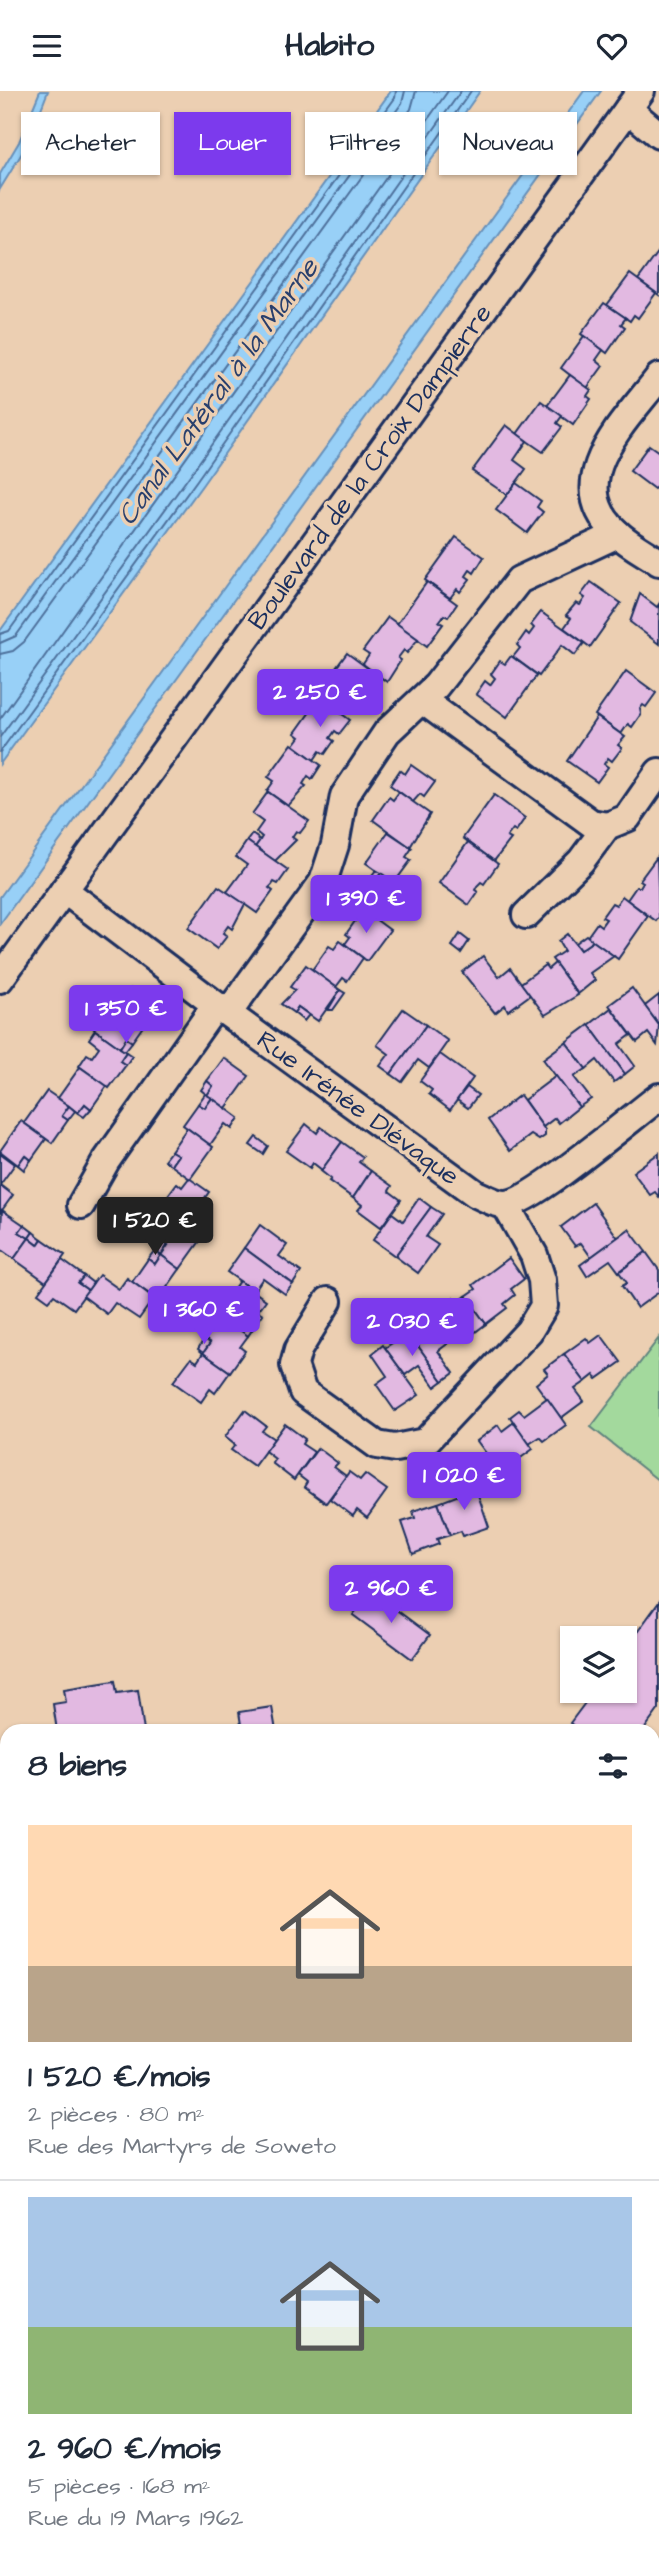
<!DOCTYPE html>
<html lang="fr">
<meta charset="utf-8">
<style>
:root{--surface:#fff;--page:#f2f2f3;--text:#1f2937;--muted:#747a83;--line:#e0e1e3;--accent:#7c3aed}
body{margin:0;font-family:"Architects Daughter",sans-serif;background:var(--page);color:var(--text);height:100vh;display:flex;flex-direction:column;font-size:26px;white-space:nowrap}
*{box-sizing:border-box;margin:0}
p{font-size:23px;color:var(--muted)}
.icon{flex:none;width:38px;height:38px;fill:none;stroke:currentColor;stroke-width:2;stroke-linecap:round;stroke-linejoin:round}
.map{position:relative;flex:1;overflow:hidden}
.sheet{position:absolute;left:0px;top:1633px;width:660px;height:842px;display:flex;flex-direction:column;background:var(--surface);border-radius:21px 21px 0 0;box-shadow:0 2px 5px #0004}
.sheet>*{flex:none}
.guide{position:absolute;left:21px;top:21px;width:618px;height:63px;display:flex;gap:14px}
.tools{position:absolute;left:560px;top:1535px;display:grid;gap:14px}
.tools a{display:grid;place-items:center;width:77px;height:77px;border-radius:0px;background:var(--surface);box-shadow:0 2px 5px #0004;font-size:35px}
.price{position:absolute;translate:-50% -60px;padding:0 16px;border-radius:7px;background:var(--accent);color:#fff;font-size:23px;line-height:46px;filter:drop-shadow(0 2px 4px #0008)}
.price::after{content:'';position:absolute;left:50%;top:42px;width:21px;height:16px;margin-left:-10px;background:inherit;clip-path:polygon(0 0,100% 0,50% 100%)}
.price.active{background:#222;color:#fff}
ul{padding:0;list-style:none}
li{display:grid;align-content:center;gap:14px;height:371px;padding:0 28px}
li+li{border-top:2px solid var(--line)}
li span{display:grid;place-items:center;height:217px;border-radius:0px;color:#555}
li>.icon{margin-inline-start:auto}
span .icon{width:126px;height:126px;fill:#fffc;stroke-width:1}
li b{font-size:30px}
h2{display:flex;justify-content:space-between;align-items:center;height:84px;padding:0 28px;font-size:30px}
.tag{padding:0 24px;border-radius:0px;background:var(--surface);box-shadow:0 2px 5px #0004;font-size:24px;line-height:63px}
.tag.active{background:var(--accent);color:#fff}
header{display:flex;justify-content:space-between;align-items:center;height:91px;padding:0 28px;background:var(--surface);font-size:32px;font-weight:800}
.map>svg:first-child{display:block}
.green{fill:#a3d99d;stroke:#5f847e;stroke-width:2}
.water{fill:#98d0f7;stroke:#6690ba;stroke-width:2}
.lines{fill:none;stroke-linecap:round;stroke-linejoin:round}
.shore{stroke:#4d6f9b;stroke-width:2}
.building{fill:#e2b9e1;stroke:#1b2f5e;stroke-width:2}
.street-casing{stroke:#1b2f5e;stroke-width:32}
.street{stroke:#eccfb2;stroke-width:26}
.labels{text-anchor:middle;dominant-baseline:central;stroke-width:7;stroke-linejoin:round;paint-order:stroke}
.street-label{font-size:26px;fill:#1b2f5e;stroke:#eccfb2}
.water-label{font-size:28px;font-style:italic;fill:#283f6d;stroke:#eccfb2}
</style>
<header><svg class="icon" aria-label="menu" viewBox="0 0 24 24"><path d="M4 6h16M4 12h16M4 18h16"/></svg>Habito<svg class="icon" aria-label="heart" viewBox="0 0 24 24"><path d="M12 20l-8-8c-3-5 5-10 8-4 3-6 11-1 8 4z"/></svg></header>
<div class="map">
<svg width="659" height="2474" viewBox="0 0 659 2474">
<rect width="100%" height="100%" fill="#eccfb2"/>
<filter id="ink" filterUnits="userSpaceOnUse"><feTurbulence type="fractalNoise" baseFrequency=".0143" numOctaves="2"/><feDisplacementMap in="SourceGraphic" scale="14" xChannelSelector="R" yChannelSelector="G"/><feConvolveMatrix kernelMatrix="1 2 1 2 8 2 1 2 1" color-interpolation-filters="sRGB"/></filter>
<g filter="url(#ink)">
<g class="green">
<path d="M659,1247V1390L591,1336Z"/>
<path d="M659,1650V2240L653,2236V1658Z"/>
</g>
<g class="water">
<path d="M40,0H48L27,54L0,98V83L19,51Z"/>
<path d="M391,0H480L203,393L0,673V540Z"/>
<path d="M584,0H601L0,833V806Z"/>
</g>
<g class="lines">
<g class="shore">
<path d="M0,543L9,540L395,7L396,0"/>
<path d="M0,552L16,545L402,12L405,0"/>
<path d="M0,563L13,560L24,551L411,18L416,0"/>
<path d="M0,628L448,0"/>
<path d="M0,646L190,384L461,0"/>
<path d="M0,661L197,389L471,0"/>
</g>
</g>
<g class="building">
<path d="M659,160V204L638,189Z"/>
<path d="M630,183L656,202L638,227L634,224L630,230L607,214Z"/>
<path d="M604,212L626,227L621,233L625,236L607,262L581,243Z"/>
<path d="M584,245L603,259L596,269L603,275L587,297L561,277Z"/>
<path d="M570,284L591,299L587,305L591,308L573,334L547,315Z"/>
<path d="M541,310L562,325L557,332L562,336L543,361L517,343Z"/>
<path d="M506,334L527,350L514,369L526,378L507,404L472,380Z"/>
<path d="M649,354L659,361V394L654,398L630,380Z"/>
<path d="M516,392L541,410L537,416L543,421L527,442L496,419Z"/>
<path d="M456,446L484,466L474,482L470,479L466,485L470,488L460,501L457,498L450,507L425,489Z"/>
<path d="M427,491L457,513L448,526L444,524L442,527L439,531L443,533L427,555L397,533Z"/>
<path d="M591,491L621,512L590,556L564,537L571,527L566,524L576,512L580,514L585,507L581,504Z"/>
<path d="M640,503L657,516L659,513V553L630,531Z"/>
<path d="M541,521L584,552L575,564L562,554L539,585L513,566L520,557L517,554L526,541L529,544L534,537L531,534Z"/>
<path d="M388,526L418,548L407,562L404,559L398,567L401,569L387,591L363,573L369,564L363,560Z"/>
<path d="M347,562L377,584L353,617L349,614L342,623L323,610L329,601L322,596Z"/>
<path d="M511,565L537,584L507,626L476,603L485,590L490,594L495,587L491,583L500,570L505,573Z"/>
<path d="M626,580L656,602L646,616L643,614L640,618L641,623L632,636L628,633L621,643L595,624Z"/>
<path d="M320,607L350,629L339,643L335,640L330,647L334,650L325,663L320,660L314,669L294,654L300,646L295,642Z"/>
<path d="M597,626L625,646L618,654L622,657L612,670L608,667L604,673L608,676L597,691L567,670Z"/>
<path d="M292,653L321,674L312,688L308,685L303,693L306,695L288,715L267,700L274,690L268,686Z"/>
<path d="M411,674L435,691L424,706L420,703L413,711L390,694L400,679L405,683Z"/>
<path d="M268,701L309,730L300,742L296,740L292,746L296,749L275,770L255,756L262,746L256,741L263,731L252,723Z"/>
<path d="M399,701L430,723L410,756L373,729L389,706L393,709Z"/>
<path d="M494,704L525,727L516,740L513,738L507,746L511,748L494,770L463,747Z"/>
<path d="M388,741L412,757L406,766L411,769L394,792L366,772Z"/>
<path d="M252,743L260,749L255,756L247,750Z"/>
<path d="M247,750L288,779L278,793L274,791L272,794L269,797L273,800L257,822L227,801L247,774L236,766Z"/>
<path d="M468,751L498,773L484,793L481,791L477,795L475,799L478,801L469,814L439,792Z"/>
<path d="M657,766L659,826L656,830L627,809L636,796H640L643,791L640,789Z"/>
<path d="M376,779L381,782L374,792L369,788Z"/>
<path d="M381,782L403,798L385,823L380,820L375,827L352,811L369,788L374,792Z"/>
<path d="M218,795L245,813L232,838L228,835L223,842L227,845L217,858L188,837Z"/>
<path d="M622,805L648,825L618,868L587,846L597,832L601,835L606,828L602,826L612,812L616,814Z"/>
<path d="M363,819L390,839L367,870L345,853L350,846L346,843Z"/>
<path d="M460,843L469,850L461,862L452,855Z"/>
<path d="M567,843L580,859L593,850L614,865L590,882L595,889L578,903L552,868L564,860L558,850Z"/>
<path d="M586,844L593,850L580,859L575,852Z"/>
<path d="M340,850L363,867L347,890L343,887L336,896L312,879L329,855L334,858Z"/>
<path d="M483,865L499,886L510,877L530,904L508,920L505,914L495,922L462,881Z"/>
<path d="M555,872L578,904L545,924L521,892L545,874L548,878Z"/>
<path d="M306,874L340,899L318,930L298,916L294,922L281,913L295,899L290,896Z"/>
<path d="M632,897L659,934L657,954L648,942L637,951L609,914Z"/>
<path d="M131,898L156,917L132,951L126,947L120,957L94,938L101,929L106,932Z"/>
<path d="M340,899L345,902L333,919H328Z"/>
<path d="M659,904V934L645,915Z"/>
<path d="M298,916L309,924L304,930L294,922Z"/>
<path d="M611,917L631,944L619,953L635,975L625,983L589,934Z"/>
<path d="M403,918L426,934L391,983L380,975L389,963L377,954Z"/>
<path d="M426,934L448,950L429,977L418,969L402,991L391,983Z"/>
<path d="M589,934L625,983L614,991L597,969L586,978L566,951Z"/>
<path d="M95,939L126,961L120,970L126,974L109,997L79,975L87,963L92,966L99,956L89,948Z"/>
<path d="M126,947L132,951L125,960L120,957Z"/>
<path d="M566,951L586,978L574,986L591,1008L579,1016L543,968Z"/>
<path d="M126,961L132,965L126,974L120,970Z"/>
<path d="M440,963L473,987L450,1019L429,1003L432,999L420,990Z"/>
<path d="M224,967L249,985L226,1017L207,1004L213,995L207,990Z"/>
<path d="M80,976L107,995L91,1018L85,1013L78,1022L58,1007Z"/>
<path d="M556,985L579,1016L559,1032L555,1027L543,1036L524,1009Z"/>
<path d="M207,990L213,995L207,1004L201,999Z"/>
<path d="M467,996L478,1004L468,1017L457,1009Z"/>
<path d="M47,1000L69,1015L62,1025L68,1029L52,1052L24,1032Z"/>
<path d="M205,1003L212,1007L205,1017L198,1013Z"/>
<path d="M520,1004L545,1039V1045L539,1049L531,1044L510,1060L488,1029Z"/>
<path d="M212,1007L239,1027L232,1038L225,1033L210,1054L183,1034L198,1013L205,1017Z"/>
<path d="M85,1013L91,1018L84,1026L78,1022Z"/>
<path d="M69,1015L75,1020L68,1029L62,1025Z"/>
<path d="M21,1030L46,1048L31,1069L25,1064L18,1074L0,1060Z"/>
<path d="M306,1033L317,1042L321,1036L342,1051L322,1079L313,1072L310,1077L286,1060Z"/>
<path d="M187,1037L213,1056L190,1088L171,1074L178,1064L171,1060Z"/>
<path d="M256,1046L268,1055L263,1063L250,1054Z"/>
<path d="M342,1051L363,1066L359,1071L371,1080L353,1107L329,1090L331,1088L321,1080Z"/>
<path d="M171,1060L178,1064L171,1074L164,1069Z"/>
<path d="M0,1062L15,1073L0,1094Z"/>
<path d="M659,1062V1106L655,1101L650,1104L633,1081Z"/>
<path d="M25,1064L31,1069L24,1079L18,1074Z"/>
<path d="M371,1080L392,1095L389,1100L401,1109L381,1136L358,1119L362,1114L353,1107Z"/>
<path d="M189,1087L209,1101L186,1133L160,1115L177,1092L182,1096Z"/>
<path d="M0,1094L13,1104L0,1122Z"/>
<path d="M419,1107L431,1116L395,1165L373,1149L392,1122L403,1130Z"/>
<path d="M593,1112L618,1147L591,1166L581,1152L575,1155L561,1136Z"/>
<path d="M431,1116L442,1123L426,1146L438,1154L418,1182L395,1165Z"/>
<path d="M2,1119L24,1134L19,1141L29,1147L14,1168L0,1158Z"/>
<path d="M178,1127L203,1146L180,1178L161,1164L168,1154L162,1150Z"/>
<path d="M24,1134L33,1141L29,1147L19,1141Z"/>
<path d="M260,1134L287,1154L279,1165L301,1181L293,1193L244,1157Z"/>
<path d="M629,1138L646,1161L619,1181L610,1169L587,1185L580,1174Z"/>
<path d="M33,1141L42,1148L38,1154L29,1147Z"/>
<path d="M29,1147L38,1154L42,1148L65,1164L46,1191L14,1168Z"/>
<path d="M162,1150L168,1154L161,1164L155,1159Z"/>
<path d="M244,1157L293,1193L285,1203L263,1187L254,1200L227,1181Z"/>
<path d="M155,1159L161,1164L155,1173L148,1168Z"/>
<path d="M646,1161L659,1179V1201L637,1217L622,1195L627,1192L619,1181Z"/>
<path d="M161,1164L180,1178L158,1209L132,1191L148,1168L155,1173Z"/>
<path d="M509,1167L524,1188L511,1198L515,1204L504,1213L507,1217L486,1233L466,1205L476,1198L473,1194Z"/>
<path d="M62,1169L84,1185L78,1192L88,1199L74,1218L54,1204L49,1210L38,1202Z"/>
<path d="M99,1184L119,1198L127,1187L154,1207L139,1228L115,1212L107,1223L83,1205Z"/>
<path d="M84,1185L93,1192L88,1199L78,1192Z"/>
<path d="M239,1190L266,1209L258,1220L263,1223L248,1245L221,1226L228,1216L223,1213Z"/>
<path d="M466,1205L486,1233L466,1248L462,1243L450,1251L430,1224L453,1207L457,1212Z"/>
<path d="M208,1216L248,1245L240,1256L245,1260L230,1281L203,1262L210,1252L192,1239Z"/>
<path d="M430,1224L450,1251L438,1260L454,1282L443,1290L408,1241Z"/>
<path d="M408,1241L443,1290L435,1296L419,1274L405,1284L385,1257Z"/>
<path d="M601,1244L621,1271L597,1288L594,1284L585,1291L564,1263L586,1247L590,1252Z"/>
<path d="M204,1248L210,1252L203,1262L198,1258Z"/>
<path d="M383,1254L419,1304L395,1320L376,1293L387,1285L372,1263Z"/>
<path d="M203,1262L230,1281L215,1302L210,1298L201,1311L173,1291L191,1267L197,1271Z"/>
<path d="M564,1263L585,1291L575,1298L584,1310L561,1327L536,1293L548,1283L544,1278Z"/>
<path d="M547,1307L566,1334L544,1350L540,1346L529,1353L510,1326L519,1319L524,1324Z"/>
<path d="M245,1319L266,1335L262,1340L274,1348L254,1375L231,1359L235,1354L225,1346Z"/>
<path d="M514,1331L533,1358L511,1374L507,1369L497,1377L477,1350L498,1334L502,1340Z"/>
<path d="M285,1333L305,1348L302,1353L314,1361L294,1389L272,1372L275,1368L265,1360Z"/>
<path d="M318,1357L338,1372L334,1376L346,1385L326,1412L304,1396L307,1391L298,1384Z"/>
<path d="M349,1381L360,1389L365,1383L387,1399L367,1427L357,1419L353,1425L330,1408Z"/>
<path d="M474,1392L489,1436L463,1445L461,1440L450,1444L438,1412L462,1403L460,1397Z"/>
<path d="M438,1412L450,1444L437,1448L439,1453L413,1463L402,1431L415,1427L413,1420Z"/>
<path d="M371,1500L430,1544L412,1568L353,1524Z"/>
<path d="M659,1511V1618L643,1640H580L570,1632L594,1600H625V1558Z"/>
<path d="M115,1590L117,1602L138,1599L144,1640H57L53,1613L66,1611L64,1598Z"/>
<path d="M272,1616L276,1640H242L239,1621Z"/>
<path d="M0,1828L7,1833V1858L3,1864Z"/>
<path d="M3,1984L7,1987V2036L1,2032L6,2026L0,2022Z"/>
<path d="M5,2120L7,2122L6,2171L0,2167V2128Z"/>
<rect x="0" y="2344" width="7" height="39"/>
<path d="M0,2383H7V2423L0,2422Z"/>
<path d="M75,2468H116L113,2474H90Z"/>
<path d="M116,2468H159L156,2474H113Z"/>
<path d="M329,2468H368V2474H328Z"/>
<path d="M495,2468H515L514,2474H494Z"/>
<rect x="560" y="2468" width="31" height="6"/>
</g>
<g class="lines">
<g class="street-casing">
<g id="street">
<path d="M628,18L659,44"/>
<path d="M659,286C626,330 559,391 618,443C630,454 646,462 659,471"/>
<path d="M422,609L591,732L607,735"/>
<path d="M64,799L216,914L476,1103C486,1107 496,1114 507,1113C534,1110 632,1026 659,1006"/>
<path d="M526,824L581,770L607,735L627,727L659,681"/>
<path d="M0,888L641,0"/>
<path d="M228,922L323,791L335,754L344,705L387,641L436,595L519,489L618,443"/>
<path d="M81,1114L106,1070L216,914"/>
<path d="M328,1210L298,1259L294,1274L303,1301L377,1354L395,1357L425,1351L529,1240L544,1215L542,1189L534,1164L505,1113"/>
<path d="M0,1928L7,1933"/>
<path d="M0,2207L7,2211"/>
<path d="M653,2321L659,2309"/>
<path d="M636,2468V2474"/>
<path d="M273,2474L274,2468"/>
</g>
</g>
<use href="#street" class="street"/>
</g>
</g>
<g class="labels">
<g class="street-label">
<text transform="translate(370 376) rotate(-54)">Boulevard de la Croix Dampierre</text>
<text transform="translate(358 1017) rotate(36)">Rue Irénée Dlévaque</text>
</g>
<g class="water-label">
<text transform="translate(218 301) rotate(-54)">Canal Latéral à la Marne</text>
</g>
</g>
</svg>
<div class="tools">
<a><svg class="icon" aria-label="layers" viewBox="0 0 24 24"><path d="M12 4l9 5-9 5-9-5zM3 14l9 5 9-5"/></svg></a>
</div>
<b class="price" style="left:320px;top:638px">2 250 €</b>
<b class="price" style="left:366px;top:844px">1 390 €</b>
<b class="price" style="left:126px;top:954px">1 350 €</b>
<b class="price active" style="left:155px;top:1166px">1 520 €</b>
<b class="price" style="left:204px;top:1255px">1 360 €</b>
<b class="price" style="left:412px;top:1267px">2 030 €</b>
<b class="price" style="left:464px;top:1421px">1 020 €</b>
<b class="price" style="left:391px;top:1534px">2 960 €</b>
<div class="guide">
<a class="tag">Acheter</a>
<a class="tag active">Louer</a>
<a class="tag">Filtres</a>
<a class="tag">Nouveau</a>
</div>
<section class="sheet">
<h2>8 biens<svg class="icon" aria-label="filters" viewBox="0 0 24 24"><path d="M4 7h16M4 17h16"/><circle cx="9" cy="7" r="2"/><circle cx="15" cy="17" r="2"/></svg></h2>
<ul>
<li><span style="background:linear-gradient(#ffd9b3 65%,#b9a48a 0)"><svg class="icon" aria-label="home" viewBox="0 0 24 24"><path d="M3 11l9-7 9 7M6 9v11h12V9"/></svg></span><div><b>1 520 €/mois</b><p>2 pièces · 80 m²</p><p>Rue des Martyrs de Soweto</p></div></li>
<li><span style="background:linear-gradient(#a9c7e8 60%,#8fb573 0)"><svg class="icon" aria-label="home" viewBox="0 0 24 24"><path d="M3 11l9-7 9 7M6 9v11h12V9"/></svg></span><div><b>2 960 €/mois</b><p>5 pièces · 168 m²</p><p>Rue du 19 Mars 1962</p></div></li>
</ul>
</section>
</div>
